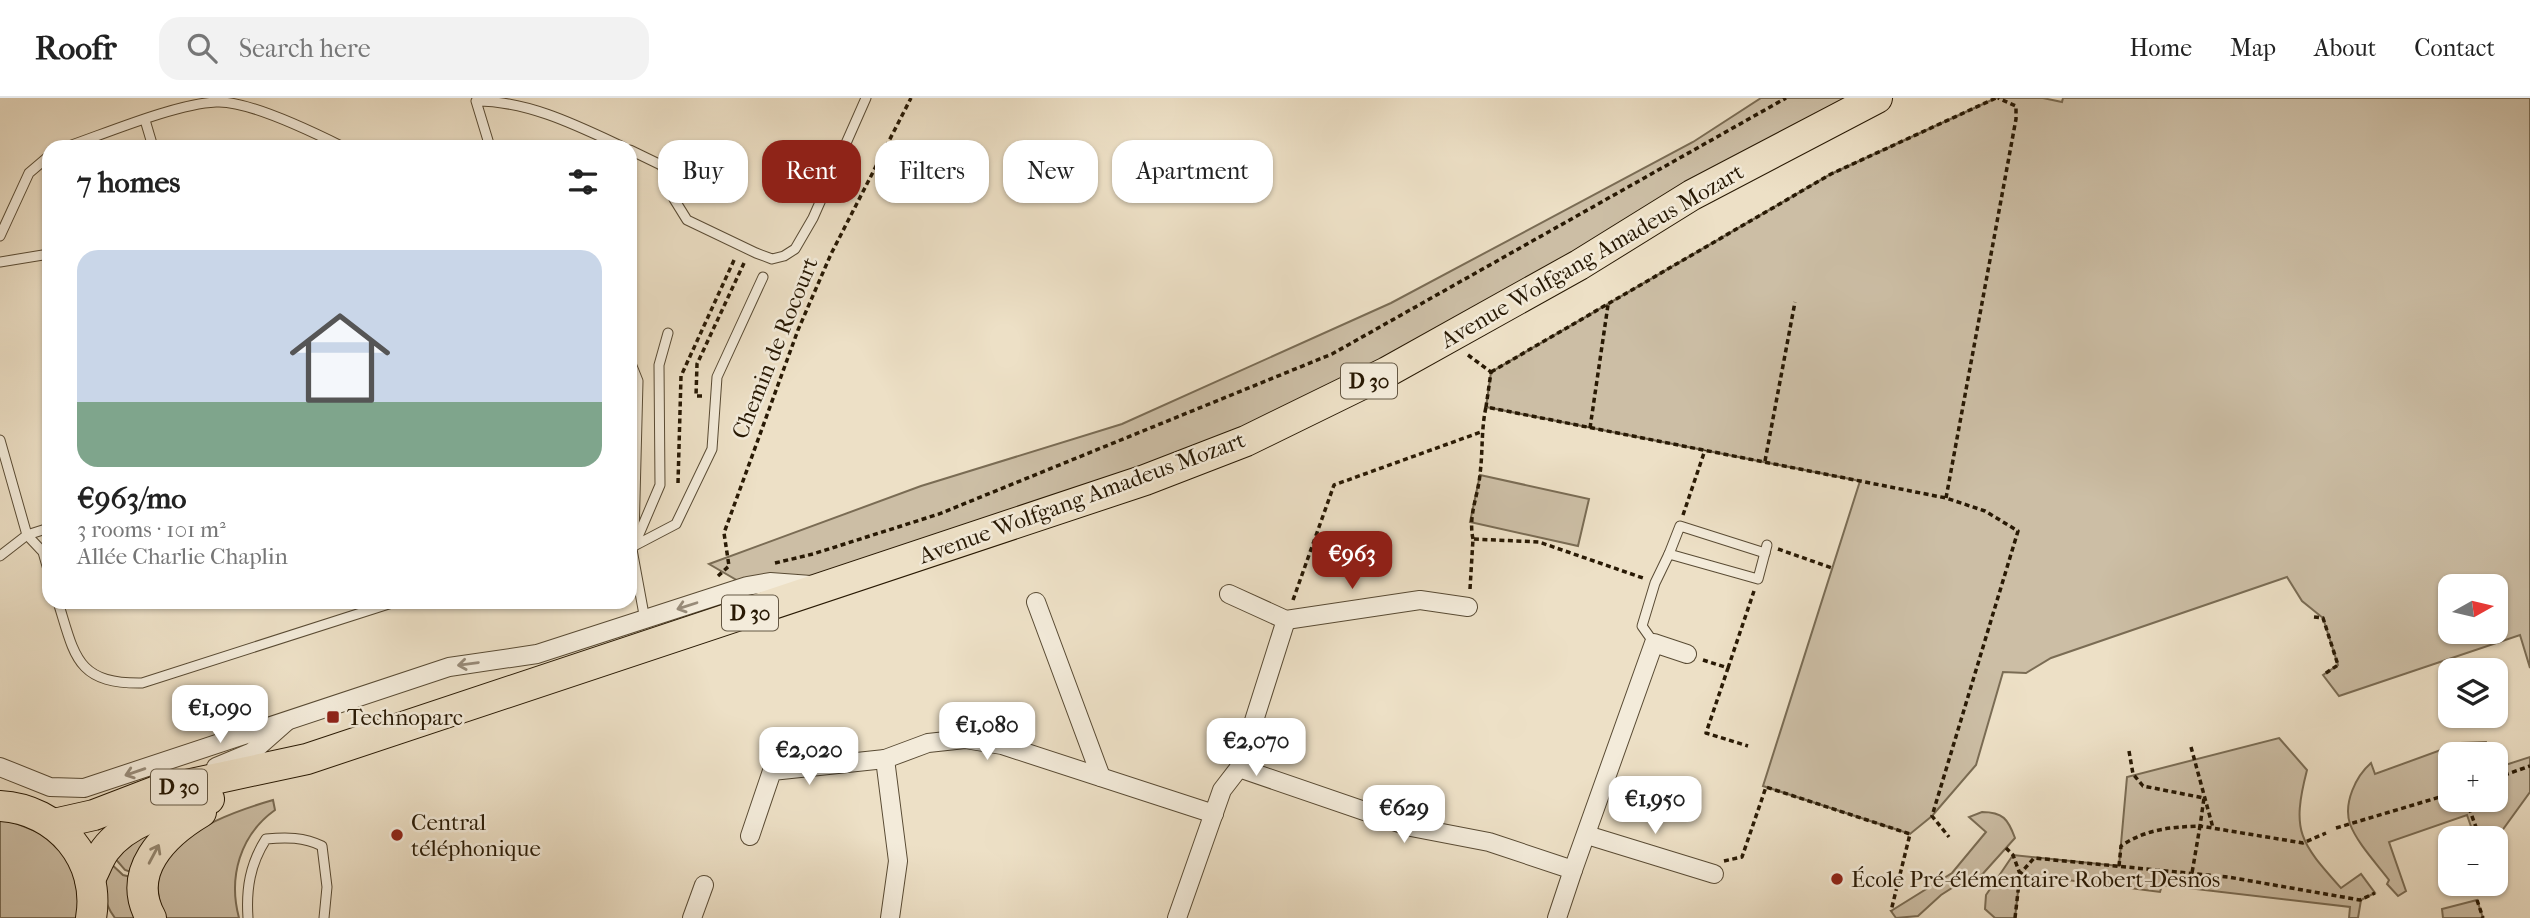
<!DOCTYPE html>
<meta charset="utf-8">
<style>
:root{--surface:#fff;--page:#f2f2f2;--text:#222;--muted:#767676;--line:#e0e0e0;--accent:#8f2418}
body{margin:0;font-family:"IM FELL French Canon",serif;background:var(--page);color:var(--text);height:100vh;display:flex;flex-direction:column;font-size:26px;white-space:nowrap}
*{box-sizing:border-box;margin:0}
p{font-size:23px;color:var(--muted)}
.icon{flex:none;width:38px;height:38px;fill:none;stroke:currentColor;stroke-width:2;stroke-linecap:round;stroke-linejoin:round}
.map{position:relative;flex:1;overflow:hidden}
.sheet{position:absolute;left:42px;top:42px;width:595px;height:469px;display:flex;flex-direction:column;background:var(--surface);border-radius:21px;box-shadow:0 2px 5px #0004}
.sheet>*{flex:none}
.top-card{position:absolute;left:658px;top:42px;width:665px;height:63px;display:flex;gap:14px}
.needle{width:46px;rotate:82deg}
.tools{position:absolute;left:2438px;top:476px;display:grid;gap:14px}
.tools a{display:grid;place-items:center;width:70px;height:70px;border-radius:14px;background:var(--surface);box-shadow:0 2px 5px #0004;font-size:35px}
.price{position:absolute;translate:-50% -60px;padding:0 16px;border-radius:14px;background:#fff;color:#222;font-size:23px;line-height:46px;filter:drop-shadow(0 2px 4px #0008)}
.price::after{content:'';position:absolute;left:50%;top:42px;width:21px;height:16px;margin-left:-10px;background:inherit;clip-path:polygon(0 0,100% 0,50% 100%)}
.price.current{background:var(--accent);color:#fff}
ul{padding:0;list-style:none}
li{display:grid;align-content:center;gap:14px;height:371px;padding:0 35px}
li span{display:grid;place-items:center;height:217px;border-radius:21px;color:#555}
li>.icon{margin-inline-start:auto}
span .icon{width:126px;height:126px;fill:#fffc;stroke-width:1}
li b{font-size:30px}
h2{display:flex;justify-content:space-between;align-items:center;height:84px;padding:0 35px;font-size:30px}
.chip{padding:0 24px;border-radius:21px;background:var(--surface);box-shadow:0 2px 5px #0004;font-size:24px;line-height:63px}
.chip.current{background:var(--accent);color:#fff}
header{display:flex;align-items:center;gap:42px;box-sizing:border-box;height:98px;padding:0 35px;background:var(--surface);border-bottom:2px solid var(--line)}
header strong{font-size:33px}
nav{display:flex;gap:38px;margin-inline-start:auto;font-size:24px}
.search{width:490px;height:63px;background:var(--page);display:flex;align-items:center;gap:18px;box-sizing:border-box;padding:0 24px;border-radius:21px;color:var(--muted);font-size:26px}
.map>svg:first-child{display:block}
.green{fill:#ccbea5;stroke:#7a6c54;stroke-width:2;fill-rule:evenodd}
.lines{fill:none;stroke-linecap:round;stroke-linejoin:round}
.lane-casing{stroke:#594b34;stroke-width:11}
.street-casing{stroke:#594b34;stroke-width:20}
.primary-casing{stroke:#281904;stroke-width:32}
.path{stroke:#281904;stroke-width:3.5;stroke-dasharray:5 3.5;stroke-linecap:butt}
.lane{stroke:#f3ebda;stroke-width:9}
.street{stroke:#f3ebda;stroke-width:18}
.primary{stroke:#ede0c6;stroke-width:30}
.oneway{stroke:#988c7a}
.oneway2{stroke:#94866f}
.poi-dot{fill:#8f2418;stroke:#f3ebda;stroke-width:2.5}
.labels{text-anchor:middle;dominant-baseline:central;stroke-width:5;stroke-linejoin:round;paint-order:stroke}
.shield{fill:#f3ebda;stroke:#655844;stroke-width:2}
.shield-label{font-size:21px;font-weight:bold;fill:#281904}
.street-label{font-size:23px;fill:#281904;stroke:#f3ebda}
.poi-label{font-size:23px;fill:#281904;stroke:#f3ebda;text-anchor:start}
</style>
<header>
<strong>Roofr</strong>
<div class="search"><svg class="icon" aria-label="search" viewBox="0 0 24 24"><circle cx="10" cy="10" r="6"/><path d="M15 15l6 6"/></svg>Search here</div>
<nav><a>Home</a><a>Map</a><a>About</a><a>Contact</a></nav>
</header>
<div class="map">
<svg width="2530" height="820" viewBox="0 0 2530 820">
<rect width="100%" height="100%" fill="#ede0c6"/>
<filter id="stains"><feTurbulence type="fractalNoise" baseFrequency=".00286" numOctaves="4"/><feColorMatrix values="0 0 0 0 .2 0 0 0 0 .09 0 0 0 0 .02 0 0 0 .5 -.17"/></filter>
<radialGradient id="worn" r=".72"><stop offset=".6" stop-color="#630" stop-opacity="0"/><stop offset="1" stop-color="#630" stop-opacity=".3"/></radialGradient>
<g class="green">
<path d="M1761,0H1877L1387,274L825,489L747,488L709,466L921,388L1122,326L1391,205L1693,44Z"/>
<path d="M1996,0H2043L2062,4L2063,0H2530V570L2520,537L2339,598L2323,577L2338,567L2323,520L2302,503L2287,479L2051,560L2026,575L2003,574L1976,667L1932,718L1910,736L1763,688L1860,383L1486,309L1491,274L1831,76ZM2450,488H2496V534H2450Z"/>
<path d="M1480,377L1589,401L1578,448L1470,424Z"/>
<path d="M2279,640L2307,672C2291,734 2300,744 2341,790L2361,776L2375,795L2361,802L2358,820H2349L2350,809L2162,787L2160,794L2020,776L2015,820H1995L1985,811L1986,797L2013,757L2119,768L2127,679Z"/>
<path d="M2486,644L2491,656H2450V702H2496V670L2530,659V694L2496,741L2475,740L2467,717L2389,744L2406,793L2398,798L2387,786L2389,782C2377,766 2357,745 2350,726C2343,705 2356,678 2371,665L2375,676L2460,645Z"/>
<path d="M273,702L275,712C240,737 228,779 239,820H166C130,749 221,717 273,702Z"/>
<path d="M1982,714C2003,714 2008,721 2015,740L1979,780L1963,783L1941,797L1918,818L1896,820L1891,813L1952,775L1986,734L1969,719Z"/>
<path d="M0,719L53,740L77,774L80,820H0Z"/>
<path d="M157,725L134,775L125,772L112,757Z"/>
<path d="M108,763L123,777L135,780L142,820H115C100,801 104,784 108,763Z"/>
<path d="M2477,802L2483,820H2443L2442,811Z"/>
</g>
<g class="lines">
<g class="lane-casing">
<g id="lane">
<path d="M145,22L153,49"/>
<path d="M66,49C107,35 175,6 216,4C247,2 315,35 343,49"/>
<path d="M490,49L476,3C528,3 576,27 623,49"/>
<path d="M630,52L661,67L670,80L674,101L687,122L756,155L772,161L784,158L795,151L813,120L866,0"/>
<path d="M0,138L29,75L49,58"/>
<path d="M0,164L49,156"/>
<path d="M630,263L638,283L634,439"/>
<path d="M0,342L27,437L43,454L49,475"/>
<path d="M631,446L645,522"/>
<path d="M634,448L676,426L712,351L717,279L763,179"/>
<path d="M634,448L660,387L659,267L668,235"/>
<path d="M1669,456L1680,428L1765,455"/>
<path d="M0,458L27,437L49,430"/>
<path d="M58,504C75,558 76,586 142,585L395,504"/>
<path d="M1654,545L1642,528L1655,485L1669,456L1758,481L1767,447"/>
<path d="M248,820C246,791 250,766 266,741C286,739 304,739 322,748L327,789L324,820"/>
</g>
</g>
<g class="street-casing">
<g id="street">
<path d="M1229,496L1286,522L1420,502L1468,509"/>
<path d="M1036,504L1101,679"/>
<path d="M0,669L50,689L84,690L449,569L537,556L747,488L770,484L811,487"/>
<path d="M216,669L252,654L286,624"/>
<path d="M1239,670L1411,729L1489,744L1573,772L1557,820"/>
<path d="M1587,737L1714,776"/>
<path d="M750,738L772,673L885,661"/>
<path d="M1573,772L1654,545L1687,556"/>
<path d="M692,820L704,787"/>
<path d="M890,820L898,763L885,661L928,645L965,641L1002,647L1214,716"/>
<path d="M1177,820L1222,692L1239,670L1286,522"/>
</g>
</g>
<g class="primary-casing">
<g id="primary">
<path d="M0,708C58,711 101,762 91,820"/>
<path d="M54,726L94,717L154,694L307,661L1145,382L1246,343L1387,274L1579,167L1692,97L1877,0"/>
<path d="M90,781C95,772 99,760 105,752C128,721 174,711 209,701"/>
<path d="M151,820C125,774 164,736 201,714"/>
</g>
</g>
<g class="path">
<path d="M1468,257L1491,274L1486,309L1946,400L1985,413L2018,433L1932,718L1949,739"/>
<path d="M1491,274L1831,76L1996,0"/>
<path d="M702,298H696L697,266L744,165"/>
<path d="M1590,330L1608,207"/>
<path d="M1765,363L1795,204"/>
<path d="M678,385L681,278L735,160"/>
<path d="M1946,400L2016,21V8L1998,0"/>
<path d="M1683,417L1705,352"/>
<path d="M1473,441C1468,417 1478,399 1480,376C1483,353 1481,332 1486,309"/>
<path d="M1778,451L1832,470"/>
<path d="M775,465L813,456L939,416L1332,256L1786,0"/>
<path d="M718,478L729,468L724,435L798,232L831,156L911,0"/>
<path d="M1470,491L1473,441L1539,444L1643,480"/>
<path d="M1293,502L1334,387L1481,334"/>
<path d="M2314,519L2323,520L2338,567L2323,577"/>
<path d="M1703,562L1728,570L1706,635L1748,648"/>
<path d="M1728,570L1754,493"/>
<path d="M2460,645L2464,656"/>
<path d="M2191,649L2213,730"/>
<path d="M2129,653L2133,676L2143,688L2204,700L2200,728L2303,745L2326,735"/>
<path d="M2496,680L2530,668"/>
<path d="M2466,702L2480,740"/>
<path d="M2336,730L2450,696"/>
<path d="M2006,750L2013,757L2020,776"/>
<path d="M1724,763L1742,759L1766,689L1910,736L1891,813"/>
<path d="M2119,768L2121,748C2146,731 2171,729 2200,728L2192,775"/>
<path d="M2477,802L2483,820"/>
<path d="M2015,820L2020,776L2034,760L2228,779L2360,802L2375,795"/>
</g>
<use href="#lane" class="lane"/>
<use href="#street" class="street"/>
<use href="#primary" class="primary"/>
</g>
<defs><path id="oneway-shaft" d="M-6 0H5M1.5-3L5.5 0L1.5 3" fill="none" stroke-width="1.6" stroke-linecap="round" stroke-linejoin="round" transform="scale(1.75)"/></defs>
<g class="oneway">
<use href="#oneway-shaft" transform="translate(687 508) rotate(162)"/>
<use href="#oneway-shaft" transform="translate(468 566) rotate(172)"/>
<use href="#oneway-shaft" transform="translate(135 674) rotate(161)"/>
</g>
<use class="oneway2" href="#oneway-shaft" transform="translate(154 756) rotate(-62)"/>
<g class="poi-dot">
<rect x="326" y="612" width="14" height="14" rx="3.5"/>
<circle cx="397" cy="737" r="7"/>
<circle cx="1837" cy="781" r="7"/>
</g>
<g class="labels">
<g class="shield">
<rect x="1341" y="265.5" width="56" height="35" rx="5"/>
<rect x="722" y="497.5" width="56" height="35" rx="5"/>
<rect x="151" y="671.5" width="56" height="35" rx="5"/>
</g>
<g class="shield-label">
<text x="1369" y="283">D 30</text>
<text x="750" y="515">D 30</text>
<text x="179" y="689">D 30</text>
</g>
<g class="street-label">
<text transform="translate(1592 158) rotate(-30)">Avenue Wolfgang Amadeus Mozart</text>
<text transform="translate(775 250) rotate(-68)">Chemin de Rocourt</text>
<text transform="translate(1082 400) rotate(-20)">Avenue Wolfgang Amadeus Mozart</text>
</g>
<g class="poi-label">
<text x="347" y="619">Technoparc</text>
<text x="411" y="724">Central<tspan x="411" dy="26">téléphonique</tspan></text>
<text x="1851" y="781">École Pré-élémentaire Robert-Desnos</text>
</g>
</g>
<rect width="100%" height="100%" filter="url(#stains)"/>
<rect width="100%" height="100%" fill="url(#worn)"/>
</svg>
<div class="tools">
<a><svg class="needle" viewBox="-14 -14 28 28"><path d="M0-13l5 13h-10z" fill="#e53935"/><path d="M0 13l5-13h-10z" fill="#767676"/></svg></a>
<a><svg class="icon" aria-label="layers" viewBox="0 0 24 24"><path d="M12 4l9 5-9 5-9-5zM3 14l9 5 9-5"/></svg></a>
<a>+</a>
<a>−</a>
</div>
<b class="price current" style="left:1352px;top:493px">€963</b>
<b class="price" style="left:220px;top:647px">€1,090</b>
<b class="price" style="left:987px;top:664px">€1,080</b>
<b class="price" style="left:1256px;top:680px">€2,070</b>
<b class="price" style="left:809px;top:689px">€2,020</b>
<b class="price" style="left:1655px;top:738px">€1,950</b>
<b class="price" style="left:1404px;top:747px">€629</b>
<div class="top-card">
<a class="chip">Buy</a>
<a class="chip current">Rent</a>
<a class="chip">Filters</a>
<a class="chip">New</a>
<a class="chip">Apartment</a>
</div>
<section class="sheet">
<h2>7 homes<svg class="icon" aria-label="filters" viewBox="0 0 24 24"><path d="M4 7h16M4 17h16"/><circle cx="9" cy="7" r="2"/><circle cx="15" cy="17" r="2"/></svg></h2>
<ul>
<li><span style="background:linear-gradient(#c9d6e8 70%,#7fa58c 0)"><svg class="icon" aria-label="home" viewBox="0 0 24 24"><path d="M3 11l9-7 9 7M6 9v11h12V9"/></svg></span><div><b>€963/mo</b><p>3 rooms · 101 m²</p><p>Allée Charlie Chaplin</p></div></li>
</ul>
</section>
</div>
